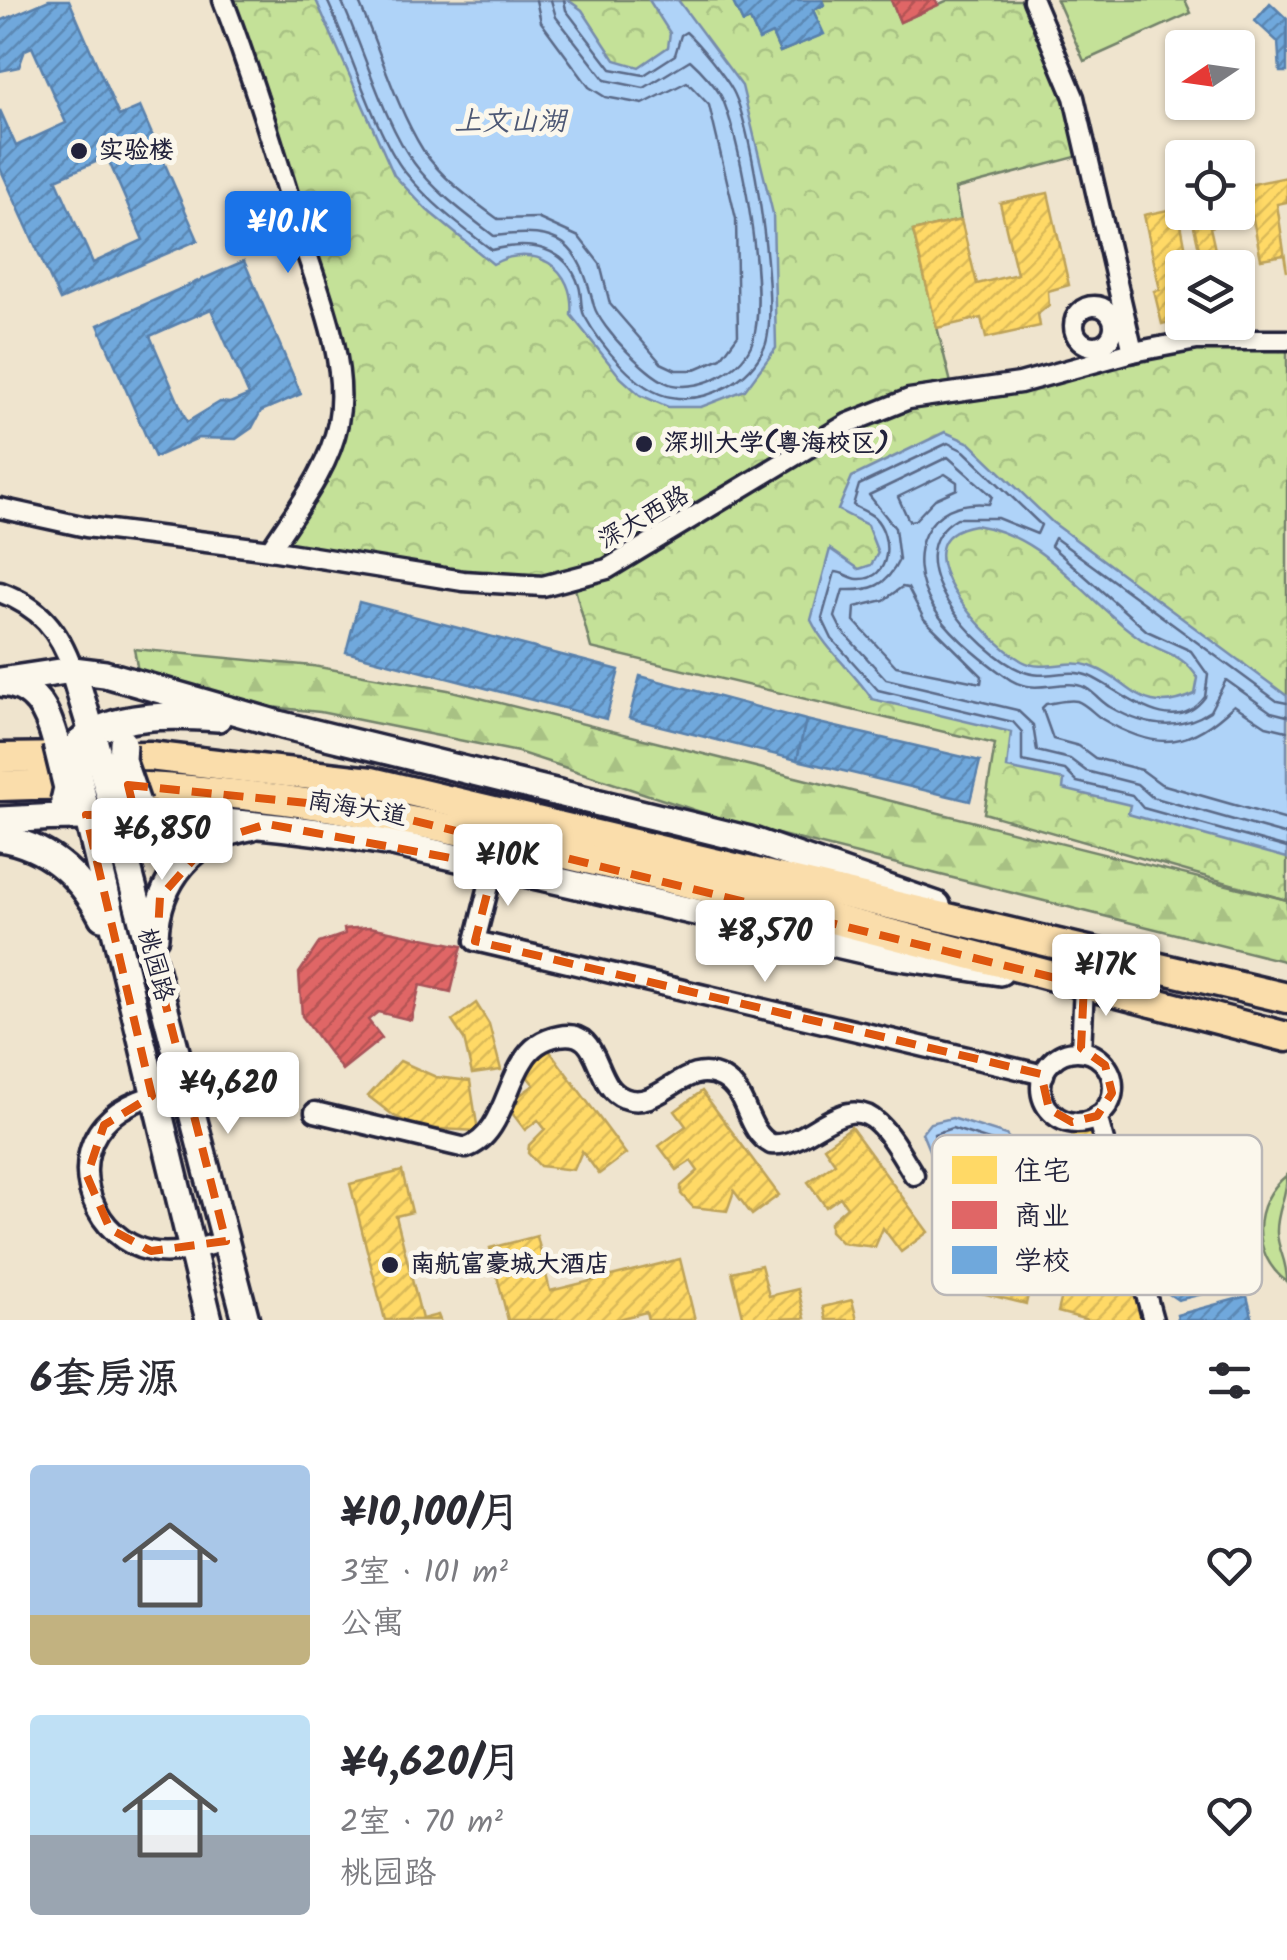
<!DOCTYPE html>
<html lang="zh">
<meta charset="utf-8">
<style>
:root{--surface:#fff;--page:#f2f2f3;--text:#2b2b33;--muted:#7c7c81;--accent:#1a73e8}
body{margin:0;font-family:Kalam,"LXGW WenKai TC",sans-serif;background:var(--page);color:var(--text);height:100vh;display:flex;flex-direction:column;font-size:38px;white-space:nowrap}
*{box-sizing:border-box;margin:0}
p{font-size:32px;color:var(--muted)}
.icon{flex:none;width:55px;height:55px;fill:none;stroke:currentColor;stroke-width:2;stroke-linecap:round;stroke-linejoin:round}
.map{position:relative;height:1320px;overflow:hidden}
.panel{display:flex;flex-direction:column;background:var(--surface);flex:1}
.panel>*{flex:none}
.needle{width:65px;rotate:257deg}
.controls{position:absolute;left:1165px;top:30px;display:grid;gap:20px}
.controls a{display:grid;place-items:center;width:90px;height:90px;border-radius:10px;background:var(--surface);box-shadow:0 2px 8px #0004;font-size:50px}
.price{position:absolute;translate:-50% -85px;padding:0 22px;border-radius:10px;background:#fff;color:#222;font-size:32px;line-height:65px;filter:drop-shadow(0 2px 5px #0008)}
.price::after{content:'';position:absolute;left:50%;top:60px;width:30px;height:22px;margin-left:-15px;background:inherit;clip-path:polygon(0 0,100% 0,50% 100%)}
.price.on{background:var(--accent);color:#fff}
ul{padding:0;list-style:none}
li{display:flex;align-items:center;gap:30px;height:250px;padding:0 30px}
li span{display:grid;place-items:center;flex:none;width:280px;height:200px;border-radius:10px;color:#555}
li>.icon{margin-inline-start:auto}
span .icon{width:120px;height:120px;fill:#fffc;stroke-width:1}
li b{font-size:42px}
h2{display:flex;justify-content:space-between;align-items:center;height:120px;padding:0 30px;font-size:42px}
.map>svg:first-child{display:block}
.forest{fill:url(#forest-firs);stroke:#73826a;stroke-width:2.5}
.park{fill:url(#park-crowns);stroke:#73826a;stroke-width:2.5}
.pitch{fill:#c4e198;stroke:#73826a;stroke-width:2.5}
.water{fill:#afd3f8;stroke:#778cac;stroke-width:2.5;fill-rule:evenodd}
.homes{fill:url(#homes-hatch);stroke:#bda259;stroke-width:2.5;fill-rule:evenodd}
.shops{fill:url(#shops-hatch);stroke:#a75259;stroke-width:2.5}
.schools{fill:url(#schools-hatch);stroke:#5880ac;stroke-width:2.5;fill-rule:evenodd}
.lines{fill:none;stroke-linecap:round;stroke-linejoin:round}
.shore{stroke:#5a6987;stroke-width:2.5}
.street-casing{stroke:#22223b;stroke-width:25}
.secondary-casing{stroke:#22223b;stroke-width:32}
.primary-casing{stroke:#22223b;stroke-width:35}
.street{stroke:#fbf7ec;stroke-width:18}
.secondary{stroke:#fbf7ec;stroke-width:25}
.primary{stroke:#faddab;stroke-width:28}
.secondary-bridge-casing{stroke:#22223b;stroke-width:32;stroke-linecap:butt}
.secondary-bridge{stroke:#fbf7ec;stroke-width:25}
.marked{fill:none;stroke:#de560e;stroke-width:8;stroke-dasharray:20 12;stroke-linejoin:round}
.poi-dot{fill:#22223b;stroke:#fbf7ec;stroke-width:4}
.labels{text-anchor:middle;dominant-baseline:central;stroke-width:10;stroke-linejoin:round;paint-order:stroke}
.poi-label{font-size:25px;font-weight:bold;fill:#22223b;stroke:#fbf7ec;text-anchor:start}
.street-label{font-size:25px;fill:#22223b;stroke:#fbf7ec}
.water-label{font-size:28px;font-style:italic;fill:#4c5774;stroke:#fbf7ec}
.key{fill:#fbf7ec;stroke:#bab7b7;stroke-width:2.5}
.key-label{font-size:28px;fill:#22223b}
</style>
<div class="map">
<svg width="1287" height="1320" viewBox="0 0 1287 1320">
<defs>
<pattern id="forest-firs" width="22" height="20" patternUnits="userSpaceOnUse" patternTransform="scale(2.5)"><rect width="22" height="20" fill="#c4e198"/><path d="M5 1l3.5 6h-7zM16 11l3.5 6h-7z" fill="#a8c184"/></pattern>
<pattern id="park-crowns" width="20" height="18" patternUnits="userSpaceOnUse" patternTransform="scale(2.5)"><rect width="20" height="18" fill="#c4e198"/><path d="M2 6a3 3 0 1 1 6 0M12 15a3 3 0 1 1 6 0" fill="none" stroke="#a8c184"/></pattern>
<pattern id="homes-hatch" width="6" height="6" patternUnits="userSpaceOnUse" patternTransform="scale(2.5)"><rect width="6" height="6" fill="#ffd966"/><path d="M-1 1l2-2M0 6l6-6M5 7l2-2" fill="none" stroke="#daba59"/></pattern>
<pattern id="shops-hatch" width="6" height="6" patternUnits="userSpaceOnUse" patternTransform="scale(2.5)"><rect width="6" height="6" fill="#e06666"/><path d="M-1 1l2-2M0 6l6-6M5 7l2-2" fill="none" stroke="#b55455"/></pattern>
<pattern id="schools-hatch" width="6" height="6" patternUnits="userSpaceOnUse" patternTransform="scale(2.5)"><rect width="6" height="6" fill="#6fa8dc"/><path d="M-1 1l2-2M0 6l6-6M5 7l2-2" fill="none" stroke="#5b88b4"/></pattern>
</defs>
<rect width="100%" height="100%" fill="#efe4ce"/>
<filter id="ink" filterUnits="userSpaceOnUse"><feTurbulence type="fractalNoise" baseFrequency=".01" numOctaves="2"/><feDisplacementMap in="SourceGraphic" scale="20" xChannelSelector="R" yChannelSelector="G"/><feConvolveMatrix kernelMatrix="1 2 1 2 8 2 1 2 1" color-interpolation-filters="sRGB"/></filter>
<g filter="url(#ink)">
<path class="forest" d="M134,649L313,666L448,690L1287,900V962L734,823L518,752L320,712L142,694Z"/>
<path class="park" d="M223,0H732L743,23L750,20L759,39L772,34L780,52L823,34L813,10L824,5L822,0H891L900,22L948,0H1033L1087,154L955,189L961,220L913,231L953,391L1133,352L1287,340V900L984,813L995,744L591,648L573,581L543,586L270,550L316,479L339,388Z"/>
<g class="pitch">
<path d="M1057,0H1185L1191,13L1084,61Z"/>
<path d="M1287,1175C1287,1197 1276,1212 1277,1233C1278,1251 1287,1259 1287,1282C1250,1254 1252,1203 1287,1175Z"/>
</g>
<g class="water">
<path d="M316,0H568L582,10L615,60L639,67L668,47L670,33L649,0H678L742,86L773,214L776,348L745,390L701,407H668L640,395L621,378L571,315C576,268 534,241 493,264L427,210L394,175Z"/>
<path d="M945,432L970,443L1052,522L1287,696V858L1128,814L1130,805L1063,789L1064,780L1007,768L1011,732L872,699C853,670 826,651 811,620L830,549L859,569L871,565L878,553L867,525L838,510L852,477ZM975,525C1048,536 1083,600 1141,639C1166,656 1180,651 1198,678L1195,694C1139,719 1132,680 1090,666C1067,658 1044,673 1022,661C988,642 890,539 975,525Z"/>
<path d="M952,1118L1006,1135L1012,1142V1153L999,1168L1001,1179L996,1187L985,1189C973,1180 976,1166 961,1158L947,1160L931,1155L922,1133L930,1123Z"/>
</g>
<g class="homes">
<path d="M1287,177V202L1277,204L1287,272L1284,255L1261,259L1251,210L1231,214V212H1238V187Z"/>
<path d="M1048,193L1069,285L1048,291L1049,305L1038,314L1040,326L986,338L981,318L937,328L913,231L961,220L977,284L1017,274L1000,203Z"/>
<path d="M1182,207V212H1223L1225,224L1210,227L1219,268H1182V319L1162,324L1154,291L1160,290L1144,215ZM1193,222L1200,253L1187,256L1181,224Z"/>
<path d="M476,1003L489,1024L501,1070L472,1074L464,1039L452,1021Z"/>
<path d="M549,1050L626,1154L599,1174L582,1151L574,1170L540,1166L528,1153L529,1145L545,1129L538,1120L525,1130L506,1105L534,1085L522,1070Z"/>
<path d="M400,1061L436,1077L470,1081L478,1131L420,1128L394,1116L368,1096Z"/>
<path d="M702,1091L779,1195L752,1215L734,1191L727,1211L693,1207L681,1194V1186L698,1171L691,1161L677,1170L659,1146L686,1126L675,1111Z"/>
<path d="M1084,1125L1092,1128L1120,1224L1091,1231L1075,1173L1036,1215L1014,1194Z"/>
<path d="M851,1127L928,1232L901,1252L883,1228L875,1247L842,1243L830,1231V1222L847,1207L840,1197L826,1207L808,1182L835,1163L824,1147Z"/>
<path d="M402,1171L412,1212L396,1216L422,1319L438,1315L440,1320H385L350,1184Z"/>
<path d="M1004,1206L1025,1226L993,1260L1034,1270L1026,1304L950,1285L942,1277L944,1269Z"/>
<path d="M537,1236L550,1291L680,1259L695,1320H648L646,1312L615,1320H508L490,1248Z"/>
<path d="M1123,1236L1146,1320H1088L1058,1312L1066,1279L1107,1289L1095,1244Z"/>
<path d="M761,1265L769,1296L798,1289L805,1318L744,1320L732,1272Z"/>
<path d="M852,1300L857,1320H826L823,1307Z"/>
</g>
<g class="shops">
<path d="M891,0H936L938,5L900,22Z"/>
<path d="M370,927L462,946L451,992L420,985L411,1020L378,1012L368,1020L382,1038L342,1070L302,1016L299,973L319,943L345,934L344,929Z"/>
</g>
<g class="schools">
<path d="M49,0H69L119,116L140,107L198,240L60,300L0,168V110L16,146L66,123L32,47L25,50L19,67L0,71V21ZM107,157L143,240L93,263L56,179Z"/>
<path d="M732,0H822L824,5L813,10L824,34L780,52L772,34L759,40L750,20L743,23Z"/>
<path d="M1270,3L1287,19V72H1280L1278,42L1255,21Z"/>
<path d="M244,261L301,394L261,411L252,428L236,439L198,438L155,457L98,325ZM211,309L249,395L230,403L220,402L187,422L150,336Z"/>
<path d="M359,602L619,670L606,719L346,652Z"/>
<path d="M640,676L806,720L797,760L629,718Z"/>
<path d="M806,720L980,761L970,801L797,760Z"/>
<path d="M1206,1162L1216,1168L1242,1276L1236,1286L1178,1300L1169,1294L1143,1185L1148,1176Z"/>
<path d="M1247,1296L1253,1320H1178L1177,1315Z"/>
</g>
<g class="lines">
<g class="shore">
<path d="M327,0C349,46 376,136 405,172C429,202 461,227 492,250C528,241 566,245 579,286C582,295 580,307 584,315C600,344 637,392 671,397C707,404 751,380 765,346C780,309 753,128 733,91C725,76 698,43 686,32L681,35L675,55L644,75L611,69L566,10L564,0"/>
<path d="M341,0C363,47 384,123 414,163C435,192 466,214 494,236C562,227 578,242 594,306C600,327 651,381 673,385C702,391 744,369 753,340C768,293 742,146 723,100C718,88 700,69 690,60L644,88L605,80L556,17L551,0"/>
<path d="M358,0C380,49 395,105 423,150C441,178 472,200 498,219L537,218L579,237L600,264L610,304L661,363L676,370H693L721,358L738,335L736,219L709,105L687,82L643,104L605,97L589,87L541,22L536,0"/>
<path d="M945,474L957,482V489L935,499L915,520L909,521L898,497Z"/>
<path d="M902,587L908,588L924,619L982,676L981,683L896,666L854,621L855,607L884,600Z"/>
<path d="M1287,703L1277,701L1055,538L1051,546L1147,631L1191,651L1208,675L1205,697C1172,742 1120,689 1089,676C1067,667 1044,681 1022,671C978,653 890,557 957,518H997L1037,534L1041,525L964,451L948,443L859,485L853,505C859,509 868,512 874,517C893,535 892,581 858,579C850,578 843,572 835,572L822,618L832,639L878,690L1013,722L1022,732V761L1065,770L1077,782L1132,795L1143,808L1287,848"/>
<path d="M1287,716L1271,712L1226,680L1210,711C1178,733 1143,726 1110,707C1101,702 1095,693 1086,688C1060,676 1034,699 1005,676C981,659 948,632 933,607C902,556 925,497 989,504L992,496L948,457L869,495L895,528L899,560C886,587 871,591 843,590L835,617L842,631L886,679L1017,710L1033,725L1037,751L1070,759L1086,771L1137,784L1152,797L1287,835"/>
<path d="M1287,731L1266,726L1234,705C1190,747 1159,753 1102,719C1094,714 1086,704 1077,701C1068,699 1055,703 1046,704L1042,708L1053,739L1079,746L1095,758L1142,770L1161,784L1287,820"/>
<path d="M952,1128L998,1143L1000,1149L986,1165L965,1149L937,1146L934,1134Z"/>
</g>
<g class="street-casing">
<g id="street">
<path d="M223,0C251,73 274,149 297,224C315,283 350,360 338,423C329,470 295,511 270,550"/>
<path d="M1033,0L1074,97L1133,352"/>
<circle cx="1094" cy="326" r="20"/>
<path d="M0,508L86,527L270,550L463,581L543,586L607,569L849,423L909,399L1020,383L1133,352L1197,340H1287"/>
<path d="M0,592C40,607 59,630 73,670"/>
<path d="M494,866L475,941L1044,1075"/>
<path d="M1081,1051L1084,985"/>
<circle cx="1077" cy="1087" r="36"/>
<path d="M187,1087C158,1094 125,1100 104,1124C66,1168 96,1240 150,1251C175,1256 202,1247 226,1241"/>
<path d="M315,1112L466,1148C500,1137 505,1088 523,1061C531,1047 543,1039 559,1036C603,1027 592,1086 624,1098C660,1113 684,1056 723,1078C749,1093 745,1130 771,1144C808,1149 843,1089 878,1123C893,1137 903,1158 914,1175"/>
<path d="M1097,1116L1153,1320"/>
</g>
</g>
<g class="secondary-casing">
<g id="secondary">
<path d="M73,670L95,743"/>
<path d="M0,681L73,670L105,674L282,725L750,840L937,905"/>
<path d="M0,683C36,685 48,712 56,743"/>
<path d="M79,743C112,712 175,715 218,718"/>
<path d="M84,802L209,1320"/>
<path d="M111,802L246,1320"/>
<path d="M0,820C134,811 260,821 392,843L880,954L1000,972"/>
<path d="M0,838C48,846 80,875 102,917"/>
<path d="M155,937C157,880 193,837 250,827"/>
</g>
</g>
<g class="primary-casing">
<g id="primary">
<path d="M0,758L149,756L371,782L1287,998"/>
<path d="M0,786C227,776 423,820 642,872C858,923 1072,982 1287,1037"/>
</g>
</g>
<use href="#street" class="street"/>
<use href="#secondary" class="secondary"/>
<use href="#primary" class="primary"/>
<g class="secondary-bridge-casing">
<g id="secondary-bridge">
<path d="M56,743L67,788L64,801"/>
<path d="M79,743L75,759L84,802"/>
<path d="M95,743L111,802"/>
<path d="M123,743L122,760L137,803"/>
</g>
</g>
<use href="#secondary-bridge" class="secondary-bridge"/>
</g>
</g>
<path class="marked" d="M128,785L366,809L1084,985L1081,1048L1105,1065L1112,1093L1097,1116L1072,1122L1049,1109L1041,1074L475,941L494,866L267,824L209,842L160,897L156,967L226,1241L151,1251L110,1229L87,1176L104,1125L152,1096L86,815L135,814Z"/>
<g class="poi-dot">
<circle cx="79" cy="151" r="10"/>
<circle cx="644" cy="444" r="10"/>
<circle cx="390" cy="1265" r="10"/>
</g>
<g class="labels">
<g class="poi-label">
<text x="99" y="151">实验楼</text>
<text x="664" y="444">深圳大学(粤海校区)</text>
<text x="410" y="1265">南航富豪城大酒店</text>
</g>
<g class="street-label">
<text transform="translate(644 518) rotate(-30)">深大西路</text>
<text transform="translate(357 809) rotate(10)">南海大道</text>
<text transform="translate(155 965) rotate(75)">桃园路</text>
</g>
<g class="water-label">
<text x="510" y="122">上文山湖</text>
</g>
</g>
<rect x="932" y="1135" width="330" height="160" rx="15" class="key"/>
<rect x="952" y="1156" width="45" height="28" fill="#ffd966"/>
<rect x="952" y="1201" width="45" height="28" fill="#e06666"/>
<rect x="952" y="1246" width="45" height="28" fill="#6fa8dc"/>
<g class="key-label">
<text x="1014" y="1180">住宅</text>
<text x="1014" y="1225">商业</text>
<text x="1014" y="1270">学校</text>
</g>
</svg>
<div class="controls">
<a><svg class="needle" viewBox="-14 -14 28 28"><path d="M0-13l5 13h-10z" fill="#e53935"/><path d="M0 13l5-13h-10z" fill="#7c7c81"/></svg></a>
<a><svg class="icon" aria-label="locate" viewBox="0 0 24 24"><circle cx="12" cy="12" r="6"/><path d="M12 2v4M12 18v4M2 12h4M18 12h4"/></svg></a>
<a><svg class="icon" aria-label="layers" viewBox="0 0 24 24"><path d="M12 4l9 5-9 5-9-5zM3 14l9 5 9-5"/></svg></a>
</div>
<b class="price on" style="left:288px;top:276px">¥10.1K</b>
<b class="price" style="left:162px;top:883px">¥6,850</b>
<b class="price" style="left:508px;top:909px">¥10K</b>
<b class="price" style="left:765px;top:985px">¥8,570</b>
<b class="price" style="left:1106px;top:1019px">¥17K</b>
<b class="price" style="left:228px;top:1137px">¥4,620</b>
</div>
<section class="panel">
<h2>6套房源<svg class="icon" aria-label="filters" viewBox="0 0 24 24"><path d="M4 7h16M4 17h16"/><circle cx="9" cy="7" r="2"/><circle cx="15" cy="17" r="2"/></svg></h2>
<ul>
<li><span style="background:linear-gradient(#a9c7e8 75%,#c2b280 0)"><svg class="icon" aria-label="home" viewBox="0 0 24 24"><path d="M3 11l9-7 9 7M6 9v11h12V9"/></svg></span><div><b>¥10,100/月</b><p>3室 · 101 m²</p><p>公寓</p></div><svg class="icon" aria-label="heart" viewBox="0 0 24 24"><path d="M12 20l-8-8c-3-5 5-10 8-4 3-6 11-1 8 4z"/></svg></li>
<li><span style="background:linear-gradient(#bfe0f5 60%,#9aa5b1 0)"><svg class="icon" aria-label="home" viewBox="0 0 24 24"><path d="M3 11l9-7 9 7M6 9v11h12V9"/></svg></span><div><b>¥4,620/月</b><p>2室 · 70 m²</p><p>桃园路</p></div><svg class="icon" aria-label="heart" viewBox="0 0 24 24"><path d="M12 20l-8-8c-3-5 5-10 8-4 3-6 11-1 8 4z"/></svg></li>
</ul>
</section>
